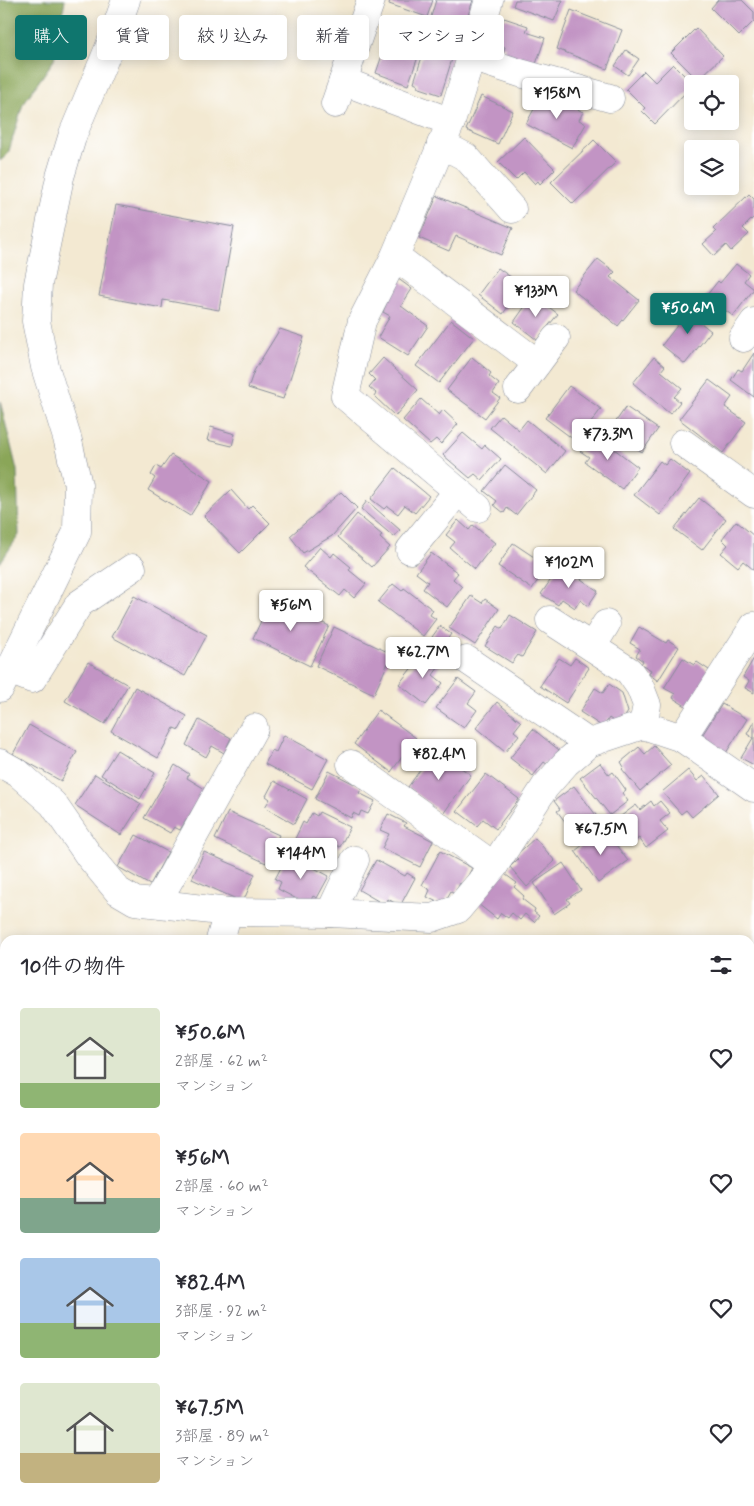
<!DOCTYPE html>
<html lang="ja">
<meta charset="utf-8">
<style>
:root{--surface:#fff;--page:#f7f7f7;--text:#2b2b33;--muted:#7c7c81;--accent:#0f766e}
body{margin:0;font-family:Mynerve,"Klee One",sans-serif;background:var(--page);color:var(--text);height:100vh;display:flex;flex-direction:column;font-size:19px;white-space:nowrap}
*{box-sizing:border-box;margin:0}
p{font-size:16px;color:var(--muted)}
.icon{flex:none;width:28px;height:28px;fill:none;stroke:currentColor;stroke-width:2;stroke-linecap:round;stroke-linejoin:round}
.map{position:relative;flex:1;overflow:hidden}
.sheet{position:absolute;left:0px;top:935px;width:755px;height:571px;display:flex;flex-direction:column;background:var(--surface);border-radius:15px 15px 0 0;box-shadow:0 2px 12px #0003}
.sheet>*{flex:none}
.top-card{position:absolute;left:15px;top:15px;width:500px;height:45px;display:flex;gap:10px}
.tools{position:absolute;left:684px;top:75px;display:grid;gap:10px}
.tools a{display:grid;place-items:center;width:55px;height:55px;border-radius:5px;background:var(--surface);box-shadow:0 2px 12px #0003;font-size:25px}
.price{position:absolute;translate:-50% -42px;padding:0 11px;border-radius:5px;background:#fff;color:#222;font-size:16px;line-height:32px;filter:drop-shadow(0 1px 2px #0008)}
.price::after{content:'';position:absolute;left:50%;top:30px;width:15px;height:11px;margin-left:-8px;background:inherit;clip-path:polygon(0 0,100% 0,50% 100%)}
.price.active{background:var(--accent);color:#fff}
ul{padding:0;list-style:none}
li{display:flex;align-items:center;gap:15px;height:125px;padding:0 20px}
li span{display:grid;place-items:center;flex:none;width:140px;height:100px;border-radius:5px;color:#555}
li>.icon{margin-inline-start:auto}
span .icon{width:60px;height:60px;fill:#fffc;stroke-width:1}
li b{font-size:21px}
h2{display:flex;justify-content:space-between;align-items:center;height:60px;padding:0 20px;font-size:21px}
.chip{padding:0 18px;border-radius:5px;background:var(--surface);box-shadow:0 2px 12px #0003;font-size:18px;line-height:45px}
.chip.active{background:var(--accent);color:#fff}
.map>svg:first-child{display:block}
.forest{fill:#8aa658;stroke:#526a5b}
.building{fill:#c294c4}
.lines{fill:none;stroke-linecap:round;stroke-linejoin:round}
.minor-casing{stroke:#878c98;stroke-width:29}
.minor{stroke:#fff;stroke-width:28}
</style>
<div class="map">
<svg width="754" height="1506" viewBox="0 0 754 1506">
<rect width="100%" height="100%" fill="#fff"/>
<filter id="ink" filterUnits="userSpaceOnUse"><feTurbulence type="fractalNoise" baseFrequency=".02" numOctaves="2"/><feDisplacementMap in="SourceGraphic" scale="10" xChannelSelector="R" yChannelSelector="G"/><feConvolveMatrix kernelMatrix="1 2 1 2 8 2 1 2 1" color-interpolation-filters="sRGB"/></filter>
<filter id="wash" filterUnits="userSpaceOnUse"><feTurbulence type="fractalNoise" baseFrequency=".0096" numOctaves="4" result="noise"/><feDisplacementMap in="SourceGraphic" scale="20" xChannelSelector="R" yChannelSelector="G"/><feGaussianBlur stdDeviation="1.12" result="paint"/><feColorMatrix in="noise" values="0 0 0 0 0 0 0 0 0 0 0 0 0 0 0 0 0 1.4 0 .05"/><feComposite in="paint" operator="in"/></filter>
<g filter="url(#wash)">
<rect width="100%" height="100%" fill="#f3e9d2"/>
<g class="forest">
<path d="M0,0H65L54,60L23,104L8,154L0,161Z"/>
<path d="M0,401L17,470L19,535L0,563Z"/>
</g>
<g id="blocks">
<g class="building">
<path d="M390,0H433L427,17L389,4Z"/>
<path d="M436,0H473L463,31L430,20Z"/>
<path d="M515,0H563L554,21L513,6Z"/>
<path d="M718,0H742L754,12V21L739,36L711,8Z"/>
<path d="M571,10L622,30L607,69L557,49Z"/>
<path d="M504,18L528,26L526,32L545,38L536,64L503,53L505,47L495,44Z"/>
<path d="M696,28L723,56L698,80L671,53Z"/>
<path d="M390,32L403,37L405,33L424,40L408,85L376,73Z"/>
<path d="M428,38L456,46L441,95L417,87L418,84L414,82Z"/>
<path d="M626,50L639,59L628,75L615,66Z"/>
<path d="M673,64L692,83V86L655,124L642,111L645,108L626,89L644,71L655,82Z"/>
<path d="M546,93L583,112L579,120L586,124L572,148L526,124L541,96L543,97Z"/>
<path d="M481,96L513,111L498,144L466,130Z"/>
<path d="M524,137L555,169L540,184L538,181L535,184L524,172L516,180L498,162Z"/>
<path d="M594,140L616,162L573,204L551,182Z"/>
<path d="M749,194L754,199V217L743,228L749,234L731,251L726,245L714,256L703,244L716,232L713,229Z"/>
<path d="M437,196L513,228L501,255L456,236L449,251L419,238Z"/>
<path d="M116,205L234,227L219,310L163,300L162,308L99,296Z"/>
<path d="M598,259L615,272L610,277L639,300L618,326L573,290Z"/>
<path d="M736,264L749,274L744,281L754,289L733,316L722,308L718,312L703,300L718,281L720,283Z"/>
<path d="M498,268L526,288L513,307L509,305L503,314L478,295Z"/>
<path d="M397,278L412,289L401,306L428,326L408,356L378,337L390,316L383,312Z"/>
<path d="M533,295L558,314L537,340L514,322Z"/>
<path d="M693,305L707,316L701,323L711,331L685,364L662,345Z"/>
<path d="M451,320L474,338L439,383L416,366Z"/>
<path d="M280,329L304,337L283,399L248,388L254,371Z"/>
<path d="M754,353V397L731,380L738,369L742,371Z"/>
<path d="M472,357L491,373L489,376L499,384L493,393L500,398L485,418L447,390Z"/>
<path d="M654,357L665,366L661,371L682,388L674,397L680,402L670,414L633,383Z"/>
<path d="M383,358L418,390L395,416L374,396L376,393L369,387L375,380L369,374Z"/>
<path d="M709,380L732,397L725,407L746,422L723,453L679,419Z"/>
<path d="M569,386L601,409L577,442L545,418Z"/>
<path d="M421,399L439,415L443,410L458,424L441,444L436,439L430,444L403,420Z"/>
<path d="M626,407L658,429L642,452L610,430Z"/>
<path d="M501,415L519,430L527,420L565,451L547,474L490,428Z"/>
<path d="M211,427L235,434L232,446L207,440Z"/>
<path d="M463,433L482,449L485,445L501,459L482,480L475,474L470,478L443,455Z"/>
<path d="M593,433L638,467L622,489L585,462L589,457L580,451Z"/>
<path d="M171,455L212,481L190,516L148,490L155,478L151,475L156,466L161,469Z"/>
<path d="M670,459L690,474L660,515L634,495L660,461L665,465Z"/>
<path d="M505,465L536,490L516,515L507,508L504,513L494,505L497,501L484,491Z"/>
<path d="M395,468L429,496L415,513L405,505L398,514L387,506L384,509L371,499Z"/>
<path d="M231,490L248,509L252,505L270,523L240,553L204,516Z"/>
<path d="M341,492L357,508L332,536L303,553L290,536Z"/>
<path d="M699,498L726,519L702,550L674,529Z"/>
<path d="M367,501L400,530L394,537L361,509Z"/>
<path d="M357,514L382,535L380,538L390,547L372,567L338,537Z"/>
<path d="M458,520L469,530L473,525L495,543L475,569L450,548L455,542L446,535Z"/>
<path d="M736,521L754,536V570L743,561L738,567L721,553L728,545L722,539Z"/>
<path d="M513,543L534,557L538,553L550,562L532,589L498,566Z"/>
<path d="M320,547L331,557L334,553L351,567L349,570L366,584L354,598L345,590L340,596L303,567Z"/>
<path d="M431,553L458,573L453,579L462,587L447,607L423,589L428,582L416,573Z"/>
<path d="M561,565L598,591L588,606L580,600L575,608L562,599L558,605L541,594Z"/>
<path d="M393,584L402,591L404,588L433,610L430,615L436,619L423,636L378,602Z"/>
<path d="M134,596L207,635L185,676L112,637Z"/>
<path d="M471,596L482,603L485,599L499,609L475,645L449,628Z"/>
<path d="M272,598L329,626L310,666L253,638Z"/>
<path d="M510,615L537,632L522,657L518,655L512,663L485,646L498,626L502,629Z"/>
<path d="M440,626L451,634L443,645L432,637Z"/>
<path d="M334,627L392,654L374,694L316,666Z"/>
<path d="M639,627L666,643L668,640L679,647L658,681L649,674L651,670L641,664L643,661L636,656L640,649L630,643Z"/>
<path d="M425,651L441,664L433,675L443,683L426,705L399,684Z"/>
<path d="M559,658L570,665L575,658L589,668L566,703L540,686Z"/>
<path d="M683,658L694,665L697,662L712,672L689,708L673,698L675,694L664,688Z"/>
<path d="M754,658V693L745,688L749,681L743,677Z"/>
<path d="M88,662L128,685L105,724L65,701Z"/>
<path d="M458,679L476,692L468,703L477,710L464,728L436,708Z"/>
<path d="M609,684L622,693L628,712L619,725L609,718L603,727L580,712L595,688L603,693Z"/>
<path d="M135,687L187,716L179,730L174,728L158,758L111,731Z"/>
<path d="M497,702L521,722L514,731L519,735L505,752L476,728Z"/>
<path d="M722,704L747,719L726,753L701,737Z"/>
<path d="M378,710L416,738L391,772L354,744Z"/>
<path d="M199,720L231,738L224,753L212,746L206,757L186,745Z"/>
<path d="M754,721V765L741,758L753,738L747,734Z"/>
<path d="M29,725L77,752L61,781L13,754Z"/>
<path d="M533,729L559,750L548,765L544,762L533,776L510,758Z"/>
<path d="M284,735L328,759L312,789L265,764L272,750L276,752Z"/>
<path d="M654,746L671,765L640,791L622,769L624,767L621,762L639,747L645,754Z"/>
<path d="M435,749L471,775L443,814L408,787Z"/>
<path d="M117,750L155,773L140,799L101,775Z"/>
<path d="M600,763L609,775L613,772L626,790L622,793L628,801L610,815L580,778Z"/>
<path d="M175,765L189,774L187,778L205,789L180,830L174,827L170,833L144,818Z"/>
<path d="M688,770L697,781L704,776L719,794L692,817L686,810L681,814L662,792Z"/>
<path d="M329,771L362,788L359,793L375,801L368,814L361,811L359,816L353,813L351,818L315,799Z"/>
<path d="M95,774L141,804L121,835L75,805Z"/>
<path d="M486,774L519,799L496,829L483,819L477,826L457,811Z"/>
<path d="M274,781L307,799L294,824L265,807L270,799L266,796Z"/>
<path d="M574,786L602,823L579,840L557,811L560,809L554,801Z"/>
<path d="M651,801L654,806L660,801L670,813L660,821L668,831L646,848L639,838L635,841L617,819L636,805L640,810Z"/>
<path d="M228,812L279,835L266,863L215,839Z"/>
<path d="M319,812L350,827L340,847L333,844L330,850L323,846L317,858L292,845L303,822L306,824L312,813L317,816Z"/>
<path d="M388,814L406,823L404,826L433,841L420,867L382,848L389,834L380,830Z"/>
<path d="M604,829L628,861L598,883L575,851Z"/>
<path d="M136,835L168,852L150,885L118,867Z"/>
<path d="M535,838L555,861L527,887L510,867L518,859L515,856Z"/>
<path d="M440,851L472,868L463,885L460,883L455,893L451,891L443,905L427,897L430,890L422,885Z"/>
<path d="M204,852L255,874L243,902L192,879Z"/>
<path d="M288,854L329,876L317,898L313,896L308,905L278,889L281,882L275,879Z"/>
<path d="M376,860L405,876L407,873L415,878L400,906L388,899L385,905L359,890Z"/>
<path d="M563,863L581,890L567,899L570,903L554,914L534,883Z"/>
<path d="M502,872L517,883L514,887L524,896L522,899L535,909L534,912L539,916L534,922L525,914L520,920L512,913L508,918L501,913L497,919L478,904Z"/>
<path d="M5,998V1020L0,1019V1011Z"/>
<path d="M750,1491L754,1495V1506H701L706,1501H750Z"/>
<path d="M359,1501H384L383,1506H358Z"/>
<path d="M393,1501H422L421,1506H395L392,1505Z"/>
<path d="M427,1501H462L460,1506H425Z"/>
<path d="M597,1501H634L639,1506H592Z"/>
</g>
</g>
</g>
<g filter="url(#ink)">
<use href="#blocks" fill-opacity="0" stroke="#878c98" stroke-width="1"/>
<g class="lines">
<g class="minor-casing">
<g id="minor">
<path d="M471,57L520,73L610,98"/>
<path d="M343,81L451,122"/>
<path d="M335,104L371,0"/>
<path d="M441,144L466,157L512,209"/>
<path d="M395,256L537,363"/>
<path d="M743,338L754,322"/>
<path d="M518,389L556,338"/>
<path d="M683,443L754,494"/>
<path d="M478,508L345,396L362,321L395,256L451,122L489,0"/>
<path d="M410,550L458,491"/>
<path d="M550,620L629,671L640,687L647,705L643,725"/>
<path d="M592,647L606,624"/>
<path d="M467,660L589,743"/>
<path d="M9,670L32,679L79,604L132,568"/>
<path d="M0,688L77,532L78,485L68,441L45,367L36,321L38,284L60,177L73,134L109,48L126,0"/>
<path d="M682,738L754,788"/>
<path d="M0,763L18,773L53,804L89,856L118,891L135,901L228,912L330,913L432,918L458,909L494,866L545,787L566,763L589,743L643,725L682,738L754,626"/>
<path d="M351,764L494,866"/>
<path d="M157,902L254,728"/>
<path d="M330,913L355,860"/>
<path d="M220,940L228,912"/>
<path d="M258,1501L274,1506"/>
<path d="M175,1506L178,1501"/>
<path d="M476,1506L478,1501"/>
</g>
</g>
<use href="#minor" class="minor"/>
</g>
</g>
</svg>
<div class="tools">
<a><svg class="icon" aria-label="locate" viewBox="0 0 24 24"><circle cx="12" cy="12" r="6"/><path d="M12 2v4M12 18v4M2 12h4M18 12h4"/></svg></a>
<a><svg class="icon" aria-label="layers" viewBox="0 0 24 24"><path d="M12 4l9 5-9 5-9-5zM3 14l9 5 9-5"/></svg></a>
</div>
<b class="price" style="left:557px;top:120px">¥158M</b>
<b class="price" style="left:536px;top:318px">¥133M</b>
<b class="price active" style="left:688px;top:335px">¥50.6M</b>
<b class="price" style="left:608px;top:461px">¥73.3M</b>
<b class="price" style="left:569px;top:589px">¥102M</b>
<b class="price" style="left:291px;top:632px">¥56M</b>
<b class="price" style="left:423px;top:679px">¥62.7M</b>
<b class="price" style="left:439px;top:781px">¥82.4M</b>
<b class="price" style="left:601px;top:856px">¥67.5M</b>
<b class="price" style="left:301px;top:880px">¥144M</b>
<div class="top-card">
<a class="chip active">購入</a>
<a class="chip">賃貸</a>
<a class="chip">絞り込み</a>
<a class="chip">新着</a>
<a class="chip">マンション</a>
</div>
<section class="sheet">
<h2>10件の物件<svg class="icon" aria-label="filters" viewBox="0 0 24 24"><path d="M4 7h16M4 17h16"/><circle cx="9" cy="7" r="2"/><circle cx="15" cy="17" r="2"/></svg></h2>
<ul>
<li><span style="background:linear-gradient(#dfe7d0 75%,#8fb573 0)"><svg class="icon" aria-label="home" viewBox="0 0 24 24"><path d="M3 11l9-7 9 7M6 9v11h12V9"/></svg></span><div><b>¥50.6M</b><p>2部屋 · 62 m²</p><p>マンション</p></div><svg class="icon" aria-label="heart" viewBox="0 0 24 24"><path d="M12 20l-8-8c-3-5 5-10 8-4 3-6 11-1 8 4z"/></svg></li>
<li><span style="background:linear-gradient(#ffd9b3 65%,#7fa58c 0)"><svg class="icon" aria-label="home" viewBox="0 0 24 24"><path d="M3 11l9-7 9 7M6 9v11h12V9"/></svg></span><div><b>¥56M</b><p>2部屋 · 60 m²</p><p>マンション</p></div><svg class="icon" aria-label="heart" viewBox="0 0 24 24"><path d="M12 20l-8-8c-3-5 5-10 8-4 3-6 11-1 8 4z"/></svg></li>
<li><span style="background:linear-gradient(#a9c7e8 65%,#8fb573 0)"><svg class="icon" aria-label="home" viewBox="0 0 24 24"><path d="M3 11l9-7 9 7M6 9v11h12V9"/></svg></span><div><b>¥82.4M</b><p>3部屋 · 92 m²</p><p>マンション</p></div><svg class="icon" aria-label="heart" viewBox="0 0 24 24"><path d="M12 20l-8-8c-3-5 5-10 8-4 3-6 11-1 8 4z"/></svg></li>
<li><span style="background:linear-gradient(#dfe7d0 70%,#c2b280 0)"><svg class="icon" aria-label="home" viewBox="0 0 24 24"><path d="M3 11l9-7 9 7M6 9v11h12V9"/></svg></span><div><b>¥67.5M</b><p>3部屋 · 89 m²</p><p>マンション</p></div><svg class="icon" aria-label="heart" viewBox="0 0 24 24"><path d="M12 20l-8-8c-3-5 5-10 8-4 3-6 11-1 8 4z"/></svg></li>
</ul>
</section>
</div>
